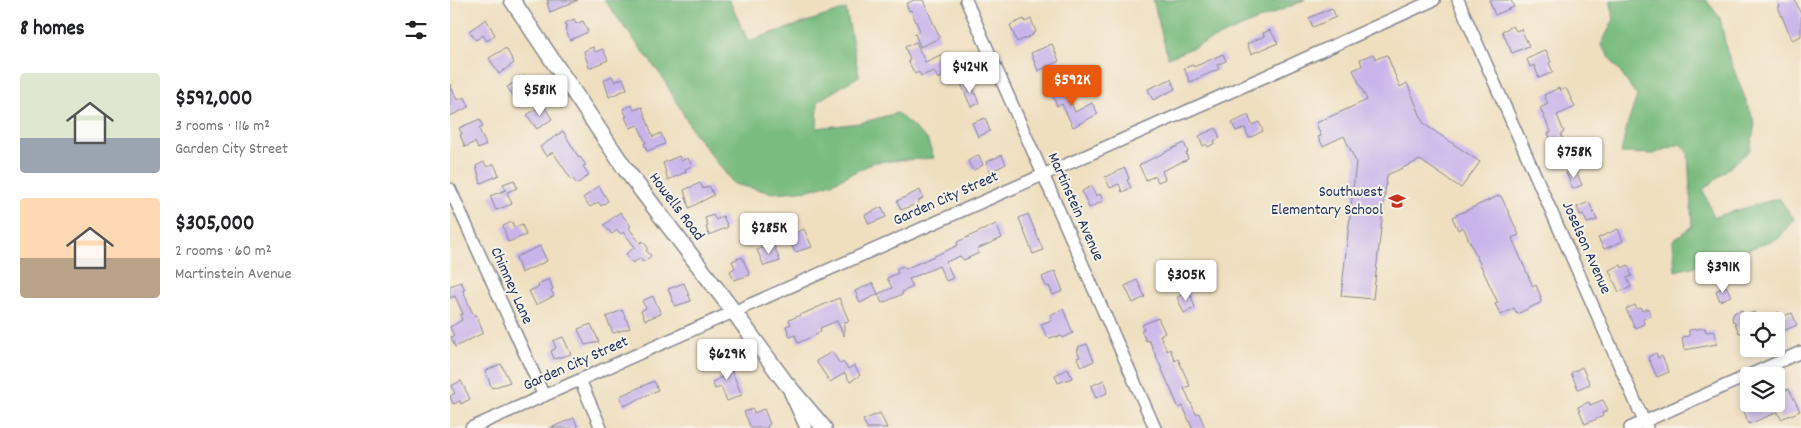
<!DOCTYPE html>
<meta charset="utf-8">
<style>
:root{--surface:#fff;--page:#f6f6f6;--text:#202124;--muted:#757577;--accent:#ea580c}
body{margin:0;font-family:Dekko,sans-serif;background:var(--page);color:var(--text);height:100vh;display:flex;flex-direction:column;font-size:19px;white-space:nowrap}
*{box-sizing:border-box;margin:0}
p{font-size:16px;color:var(--muted)}
.icon{flex:none;width:28px;height:28px;fill:none;stroke:currentColor;stroke-width:2;stroke-linecap:round;stroke-linejoin:round}
.map{position:relative;flex:1;overflow:hidden}
.side{display:flex;flex-direction:column;background:var(--surface);width:450px}
.side>*{flex:none}
.controls{position:absolute;left:1290px;top:312px;display:grid;gap:10px}
.controls a{display:grid;place-items:center;width:45px;height:45px;border-radius:5px;background:var(--surface);box-shadow:0 2px 8px #0003;font-size:25px}
.price{position:absolute;translate:-50% -42px;padding:0 11px;border-radius:5px;background:#fff;color:#222;font-size:16px;line-height:32px;filter:drop-shadow(0 1px 2px #0008)}
.price::after{content:'';position:absolute;left:50%;top:30px;width:15px;height:11px;margin-left:-8px;background:inherit;clip-path:polygon(0 0,100% 0,50% 100%)}
.price.on{background:var(--accent);color:#fff}
ul{padding:0;list-style:none}
li{display:flex;align-items:center;gap:15px;height:125px;padding:0 20px}
li span{display:grid;place-items:center;flex:none;width:140px;height:100px;border-radius:5px;color:#555}
li>.icon{margin-inline-start:auto}
span .icon{width:60px;height:60px;fill:#fffc;stroke-width:1}
li b{font-size:21px}
h2{display:flex;justify-content:space-between;align-items:center;height:60px;padding:0 20px;font-size:21px}
main{display:flex;flex:1;min-height:0}
.map>svg:first-child{display:block}
.forest{fill:#7abc7f;stroke:#4a766e}
.building{fill:#c7b4eb}
.lines{fill:none;stroke-linecap:round;stroke-linejoin:round}
.minor-casing{stroke:#85878e;stroke-width:14}
.tertiary-casing{stroke:#85878e;stroke-width:18}
.minor{stroke:#fff;stroke-width:11}
.tertiary{stroke:#fff;stroke-width:15}
.labels{text-anchor:middle;dominant-baseline:central;stroke-width:4;stroke-linejoin:round;paint-order:stroke}
.poi-label{font-size:16px;fill:#1b2f5e;stroke:#f7f3e8;text-anchor:end}
.street-label{font-size:16px;fill:#1b2f5e;stroke:#f7f3e8}
</style>
<main>
<section class="side">
<h2>8 homes<svg class="icon" aria-label="filters" viewBox="0 0 24 24"><path d="M4 7h16M4 17h16"/><circle cx="9" cy="7" r="2"/><circle cx="15" cy="17" r="2"/></svg></h2>
<ul>
<li><span style="background:linear-gradient(#dfe7d0 65%,#9aa5b1 0)"><svg class="icon" aria-label="home" viewBox="0 0 24 24"><path d="M3 11l9-7 9 7M6 9v11h12V9"/></svg></span><div><b>$592,000</b><p>3 rooms · 116 m²</p><p>Garden City Street</p></div></li>
<li><span style="background:linear-gradient(#ffd9b3 60%,#b9a48a 0)"><svg class="icon" aria-label="home" viewBox="0 0 24 24"><path d="M3 11l9-7 9 7M6 9v11h12V9"/></svg></span><div><b>$305,000</b><p>2 rooms · 60 m²</p><p>Martinstein Avenue</p></div></li>
</ul>
</section>
<div class="map">
<svg width="1351" height="428" viewBox="0 0 1351 428">
<rect width="100%" height="100%" fill="#f7f3e8"/>
<filter id="ink" filterUnits="userSpaceOnUse"><feTurbulence type="fractalNoise" baseFrequency=".02" numOctaves="2"/><feDisplacementMap in="SourceGraphic" scale="10" xChannelSelector="R" yChannelSelector="G"/><feConvolveMatrix kernelMatrix="1 2 1 2 8 2 1 2 1" color-interpolation-filters="sRGB"/></filter>
<filter id="wash" filterUnits="userSpaceOnUse"><feTurbulence type="fractalNoise" baseFrequency=".0096" numOctaves="4" result="noise"/><feDisplacementMap in="SourceGraphic" scale="20" xChannelSelector="R" yChannelSelector="G"/><feGaussianBlur stdDeviation="1.12" result="paint"/><feColorMatrix in="noise" values="0 0 0 0 0 0 0 0 0 0 0 0 0 0 0 0 0 1.4 0 .05"/><feComposite in="paint" operator="in"/></filter>
<g filter="url(#wash)">
<rect width="100%" height="100%" fill="#efdfbf"/>
<g class="forest">
<path d="M154,0H279L298,41L396,9L409,76L368,101L367,128L410,123L447,113L477,139L484,158L425,162L382,183L359,190L323,193L284,184L244,133L213,78Z"/>
<path d="M703,0H855L718,58Z"/>
<path d="M1160,0H1256L1270,18L1277,52L1305,124L1300,150L1253,190L1264,217L1329,198L1344,219L1329,238L1271,260L1225,271L1223,240L1242,226L1238,152L1230,144L1203,154L1171,153L1177,126L1187,96L1151,45L1164,19Z"/>
</g>
<g id="blocks">
<g class="building">
<path d="M97,0H128L100,12L97,3H99Z"/>
<path d="M464,0H473L490,38L470,47L465,33L470,31L461,10L459,11L456,4Z"/>
<path d="M1039,0H1061L1064,7L1045,15Z"/>
<path d="M1327,0H1345L1351,15V36L1342,40L1328,7H1330Z"/>
<path d="M882,8L886,17L863,27L859,18Z"/>
<path d="M36,19L45,35L37,41L33,35L26,40L19,31Z"/>
<path d="M124,19L126,24L133,21L138,32L120,40L115,28L117,27L115,23Z"/>
<path d="M574,19L575,22L581,19L586,32L582,34L583,35L567,42L560,25Z"/>
<path d="M1063,26L1066,31L1071,29L1079,46L1062,53L1052,31Z"/>
<path d="M820,30L828,43L801,54L797,44L814,36L813,33Z"/>
<path d="M466,42L475,62L497,52L505,69L494,74V76L488,79L484,71L471,76L469,72L465,74L458,61L460,60L455,47Z"/>
<path d="M602,44L609,61L588,71L581,53Z"/>
<path d="M143,47L145,52L153,49L158,60L139,68L134,51Z"/>
<path d="M56,48L64,63L49,74L39,58Z"/>
<path d="M1096,50L1101,62L1099,63L1103,72L1089,78L1084,65L1080,67L1077,59Z"/>
<path d="M773,54L776,61L767,65L769,69L740,82L734,68L743,65L744,67Z"/>
<path d="M923,54L926,59L937,55L950,87L957,83L974,124L1030,162L1011,188L970,160L937,175L923,299L891,296L906,162L894,136L873,146L868,137L871,136L866,123L917,100L903,70L912,66L910,59Z"/>
<path d="M75,76L80,83L78,84L82,91L67,101L57,87Z"/>
<path d="M162,76L165,82L173,78L177,89L159,97L154,80Z"/>
<path d="M721,79L725,89L703,100L698,89Z"/>
<path d="M520,81L529,103L521,107L511,84Z"/>
<path d="M610,83L615,94L617,93L625,112L642,103L648,114L623,127L612,104L607,106L599,88Z"/>
<path d="M0,84L7,100L15,97L19,107L0,116Z"/>
<path d="M1109,88L1110,91L1115,88L1117,90L1125,107L1107,115L1114,132L1111,134L1117,151L1107,156L1098,133L1101,132L1090,108L1098,104L1094,95Z"/>
<path d="M93,104L102,119L87,129L77,115Z"/>
<path d="M182,105L184,110L192,107L203,137L211,133L215,144L197,151L194,143H196L188,125L180,128L175,117H177L173,109Z"/>
<path d="M798,115L802,125L809,122L813,131L799,138L795,128L786,131L782,123Z"/>
<path d="M535,118L540,131L528,137L522,123Z"/>
<path d="M30,119L33,127L29,129L36,145L28,149L25,142L15,147L10,135L12,134L9,128Z"/>
<path d="M766,128L770,138L764,141L765,143L758,147L756,144L753,146L749,136Z"/>
<path d="M113,131L129,158L130,157L136,165L133,166L139,175L127,184L122,178L121,179L103,152L96,156L90,147Z"/>
<path d="M734,143L738,152L736,153L738,159L712,171L715,179L708,182L705,176L696,180L689,165Z"/>
<path d="M529,155L533,165L524,170L522,169L518,161Z"/>
<path d="M552,155L556,164L540,172L536,162Z"/>
<path d="M229,156L231,161L238,158L242,166L235,169L236,172L218,180L213,163Z"/>
<path d="M34,162L37,167L44,164L49,175L31,183L26,166Z"/>
<path d="M675,168L679,179L677,180L681,188L672,192L669,184L660,188L655,177Z"/>
<path d="M1125,169L1132,185L1123,189L1116,173Z"/>
<path d="M64,180L67,188L57,192L62,204L46,210L40,196L56,190L53,184Z"/>
<path d="M250,183L253,189L259,186L264,195L239,208L234,190Z"/>
<path d="M149,186L158,201L151,206L148,202L140,207L133,198Z"/>
<path d="M642,186L646,196L650,194L653,201L639,208L632,191Z"/>
<path d="M470,190L473,198L468,201L469,203L451,210L447,201Z"/>
<path d="M1048,196H1051L1069,235L1062,238L1083,287L1086,285L1091,297H1090L1091,301L1090,303L1067,314L1064,308L1051,315L1045,304L1048,303L1013,227L1008,230L1002,217Z"/>
<path d="M1139,202L1147,220L1137,223L1133,214L1130,215L1127,207Z"/>
<path d="M432,207L436,217L419,224L415,215Z"/>
<path d="M170,212L181,226L179,228L190,243L193,241L198,248L196,250L201,256L193,262L190,258L183,263L176,254L185,247L173,232L171,234L167,230L162,234L154,225Z"/>
<path d="M578,214L593,250L583,254L569,218Z"/>
<path d="M263,215L266,220L273,216L278,227L259,235L256,227L258,226L255,218Z"/>
<path d="M62,222L64,228L72,224L76,235L58,242L53,226Z"/>
<path d="M546,224L552,238L527,249L529,253L514,260L510,256L496,262L503,278L496,281L489,266L459,279L463,287L452,292L453,294L432,303L428,294L442,288L437,278L448,273L446,269L453,266L455,269L498,250L508,245L507,242Z"/>
<path d="M354,229L362,247L345,252L341,244L346,241L343,234Z"/>
<path d="M1168,229L1173,241L1154,249L1148,238Z"/>
<path d="M323,243L330,261L314,266L307,250Z"/>
<path d="M90,246L97,261L71,273L66,257Z"/>
<path d="M292,257L300,275L284,280L280,271L285,268L282,261Z"/>
<path d="M1171,265L1172,268L1178,265L1182,276L1177,278L1181,287L1169,292L1159,270Z"/>
<path d="M605,271L613,291L603,295L599,286L597,287L595,284L592,277Z"/>
<path d="M99,279L103,289L101,290L104,296L86,305L79,291L89,287L88,284Z"/>
<path d="M687,280L695,297L683,303L675,286Z"/>
<path d="M11,282L15,289L13,290L21,310L25,316L27,315L33,333L5,347L1,337L4,336L0,327L12,320L10,315L13,314L5,296L0,298V286Z"/>
<path d="M234,283L241,301L225,306L218,289Z"/>
<path d="M423,283L428,294L410,303L405,291Z"/>
<path d="M1276,286L1281,296L1270,301L1266,291Z"/>
<path d="M740,292L745,308L734,313L727,297Z"/>
<path d="M203,296L211,314L195,320L191,311L196,308L192,301Z"/>
<path d="M389,298L399,321L394,322V336L387,321L370,328L371,331L367,333L368,334L348,343L345,335L340,337L336,326L341,324L339,320Z"/>
<path d="M1185,305L1187,309L1191,308L1192,311L1198,308L1201,316L1193,319L1194,324L1185,328L1176,309Z"/>
<path d="M613,309L623,333L613,338L612,336L606,337V336L600,338L597,337L591,324L602,320L600,315Z"/>
<path d="M172,310L180,328L163,333L156,317Z"/>
<path d="M1292,310L1294,316L1304,312L1308,321L1329,312L1331,317L1342,313L1347,325L1328,333L1326,321H1299V330L1289,333L1284,321H1282H1283L1282,318L1284,313Z"/>
<path d="M708,318L715,333L710,335L717,351L720,349L725,361L728,359L740,386L734,388L746,414L749,413L755,428H742L733,406L729,408L699,340L696,341L691,330L694,329L692,325Z"/>
<path d="M141,324L149,342L135,345L128,329Z"/>
<path d="M1255,328L1256,332L1264,331L1265,333L1267,344L1234,350L1232,337L1239,336V330Z"/>
<path d="M113,337L121,354L104,359L101,351L106,348L103,341Z"/>
<path d="M637,344L644,361L631,367L627,358L630,357L627,350L629,349L628,347Z"/>
<path d="M382,352L390,364L393,362L398,369L404,365L410,375L400,382L395,373L380,382L366,361Z"/>
<path d="M1206,353L1208,358L1212,356L1219,372L1207,377L1198,357Z"/>
<path d="M276,358L292,395L277,401L271,387L265,389L262,382L272,377L266,362Z"/>
<path d="M51,364L60,382L42,388L35,371Z"/>
<path d="M1132,367L1140,384L1128,389L1121,373Z"/>
<path d="M618,369L622,378L608,383L605,375Z"/>
<path d="M654,380L658,390L656,391L657,393L646,398L641,386Z"/>
<path d="M11,381L20,399L11,404L10,401L3,404L0,396L5,393L1,386Z"/>
<path d="M204,381L208,390L174,406L170,396Z"/>
<path d="M1339,389L1350,411L1331,419L1328,412L1299,424L1293,409L1304,404H1326V394Z"/>
<path d="M1153,400L1158,410L1152,413L1153,416L1135,424L1128,407L1139,402L1140,405Z"/>
<path d="M303,409L304,413L314,409L320,424L317,426L318,428H301L294,412Z"/>
<path d="M430,413L437,428H417L413,420Z"/>
<path d="M124,418L128,428H100Z"/>
</g>
</g>
</g>
<g filter="url(#ink)">
<use href="#blocks" fill-opacity="0" stroke="#85878e" stroke-width="1"/>
<g class="lines">
<g class="minor-casing">
<g id="minor">
<path d="M516,0L705,428"/>
<path d="M1008,0L1197,428"/>
<path d="M0,189L94,396"/>
<path d="M130,380L151,428"/>
<path d="M340,393L356,428"/>
<path d="M21,428L814,77L984,0"/>
<path d="M1180,428L1351,352"/>
</g>
</g>
<g class="tertiary-casing">
<path id="tertiary" d="M62,0L176,170L284,312L335,382L374,428"/>
</g>
<use href="#minor" class="minor"/>
<use href="#tertiary" class="tertiary"/>
</g>
</g>
<defs>
<g id="school-bare" transform="scale(1.35)"><path d="M0-5L7-2L0 1L-7-2ZM-4 1L0 2.5L4 1V4Q0 6-4 4Z" fill="#c8321e" stroke="#f7f3e8" stroke-width="2.5" paint-order="stroke"/></g>
</defs>
<g fill-rule="evenodd">
<use href="#school-bare" x="947" y="201"/>
</g>
<g class="labels">
<g class="poi-label">
<text x="933" y="192">Southwest<tspan x="933" dy="18">Elementary School</tspan></text>
</g>
<g class="street-label">
<text transform="translate(496 199) rotate(-24)">Garden City Street</text>
<text transform="translate(226 207) rotate(53)">Howells Road</text>
<text transform="translate(625 207) rotate(66)">Martinstein Avenue</text>
<text transform="translate(1136 248) rotate(66)">Joselson Avenue</text>
<text transform="translate(61 286) rotate(66)">Chimney Lane</text>
<text transform="translate(126 364) rotate(-24)">Garden City Street</text>
</g>
</g>
</svg>
<div class="controls">
<a><svg class="icon" aria-label="locate" viewBox="0 0 24 24"><circle cx="12" cy="12" r="6"/><path d="M12 2v4M12 18v4M2 12h4M18 12h4"/></svg></a>
<a><svg class="icon" aria-label="layers" viewBox="0 0 24 24"><path d="M12 4l9 5-9 5-9-5zM3 14l9 5 9-5"/></svg></a>
</div>
<b class="price" style="left:520px;top:94px">$424K</b>
<b class="price on" style="left:622px;top:107px">$592K</b>
<b class="price" style="left:90px;top:117px">$581K</b>
<b class="price" style="left:1124px;top:179px">$758K</b>
<b class="price" style="left:319px;top:255px">$285K</b>
<b class="price" style="left:1273px;top:294px">$391K</b>
<b class="price" style="left:736px;top:302px">$305K</b>
<b class="price" style="left:277px;top:381px">$629K</b>
</div>
</main>
